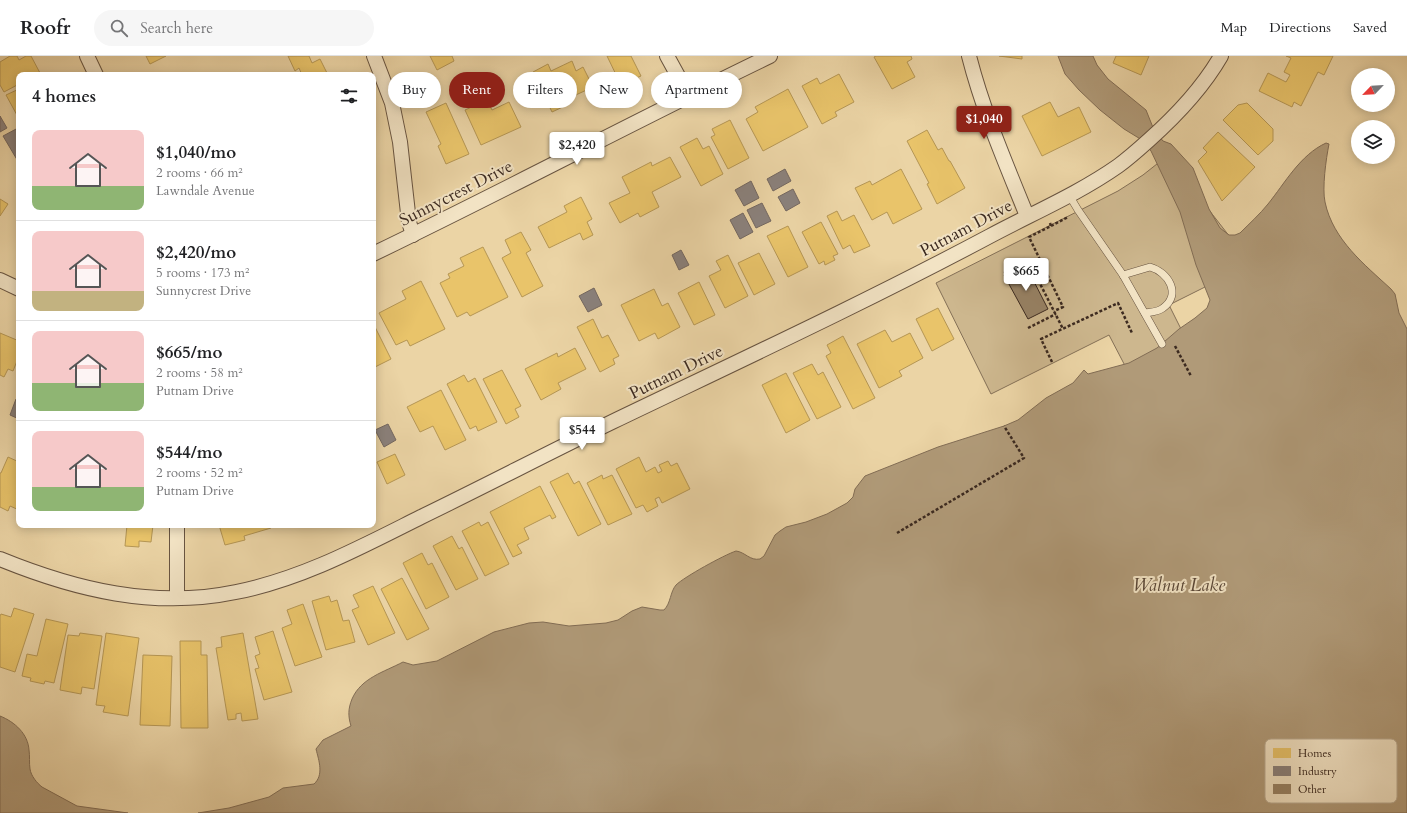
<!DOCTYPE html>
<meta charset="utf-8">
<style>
:root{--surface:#fff;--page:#f6f6f6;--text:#202124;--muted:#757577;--line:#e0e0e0;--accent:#8f2418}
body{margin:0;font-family:Cardo,serif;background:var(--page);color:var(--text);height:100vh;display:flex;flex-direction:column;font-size:15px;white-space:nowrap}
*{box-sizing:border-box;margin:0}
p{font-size:13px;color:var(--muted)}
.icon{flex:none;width:22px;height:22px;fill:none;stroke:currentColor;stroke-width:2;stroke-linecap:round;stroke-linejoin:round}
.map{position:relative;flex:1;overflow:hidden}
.sheet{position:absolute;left:16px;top:16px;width:360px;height:456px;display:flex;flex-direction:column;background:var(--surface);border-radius:8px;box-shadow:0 2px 10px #0003}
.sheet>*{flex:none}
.top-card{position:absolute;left:388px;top:16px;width:380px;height:36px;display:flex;gap:8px}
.needle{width:26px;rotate:245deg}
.tools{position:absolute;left:1351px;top:12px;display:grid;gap:8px}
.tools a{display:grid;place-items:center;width:44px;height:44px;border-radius:50%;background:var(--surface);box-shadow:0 2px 10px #0003;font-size:20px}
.price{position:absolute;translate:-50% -34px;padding:0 9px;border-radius:4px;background:#fff;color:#222;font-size:13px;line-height:26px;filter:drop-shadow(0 1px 2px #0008)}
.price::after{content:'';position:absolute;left:50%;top:24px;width:12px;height:9px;margin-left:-6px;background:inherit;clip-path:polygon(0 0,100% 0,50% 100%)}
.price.on{background:var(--accent);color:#fff}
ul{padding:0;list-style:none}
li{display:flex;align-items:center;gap:12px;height:100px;padding:0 16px}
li+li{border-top:1px solid var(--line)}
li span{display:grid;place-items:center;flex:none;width:112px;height:80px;border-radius:8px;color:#555}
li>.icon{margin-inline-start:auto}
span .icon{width:48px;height:48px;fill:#fffc;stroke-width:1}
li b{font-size:17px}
h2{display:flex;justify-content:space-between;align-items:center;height:48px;padding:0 16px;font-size:17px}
.chip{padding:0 14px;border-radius:18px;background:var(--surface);box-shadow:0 2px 10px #0003;font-size:14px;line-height:36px}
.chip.on{background:var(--accent);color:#fff}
header{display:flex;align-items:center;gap:24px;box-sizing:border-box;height:56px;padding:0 20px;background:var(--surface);border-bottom:1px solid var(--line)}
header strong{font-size:19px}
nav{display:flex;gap:22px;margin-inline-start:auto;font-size:14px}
.search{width:280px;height:36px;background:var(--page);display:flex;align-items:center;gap:10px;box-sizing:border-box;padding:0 14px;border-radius:22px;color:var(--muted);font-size:15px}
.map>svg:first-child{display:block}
.green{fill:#cdb78e;stroke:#847057}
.water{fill:#b09a78;stroke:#826d55}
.homes{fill:#e9c46a;stroke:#b59654}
.industry{fill:#8a817c;stroke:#736760}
.building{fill:#978265;stroke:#3c2a20}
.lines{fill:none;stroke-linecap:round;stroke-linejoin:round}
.service-casing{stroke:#685441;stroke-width:8}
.minor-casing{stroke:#685441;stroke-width:16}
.path{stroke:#3c2a20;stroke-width:2.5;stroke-dasharray:3 2;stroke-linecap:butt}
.service{stroke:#f2e3c4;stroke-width:7}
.minor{stroke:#f2e3c4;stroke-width:14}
.labels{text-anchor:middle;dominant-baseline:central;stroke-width:4;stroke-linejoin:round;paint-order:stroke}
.street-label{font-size:17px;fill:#3c2a20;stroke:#f2e3c4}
.water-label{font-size:18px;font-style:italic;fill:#594636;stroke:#f2e3c4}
.key{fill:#f2e3c4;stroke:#bbac93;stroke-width:1}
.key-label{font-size:11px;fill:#3c2a20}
</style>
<header>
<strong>Roofr</strong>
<div class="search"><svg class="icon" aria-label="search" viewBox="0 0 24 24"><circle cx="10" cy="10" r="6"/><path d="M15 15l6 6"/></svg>Search here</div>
<nav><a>Map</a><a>Directions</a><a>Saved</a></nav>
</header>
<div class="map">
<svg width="1407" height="757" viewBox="0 0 1407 757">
<rect width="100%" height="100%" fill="#ebd4a5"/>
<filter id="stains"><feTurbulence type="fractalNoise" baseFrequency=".005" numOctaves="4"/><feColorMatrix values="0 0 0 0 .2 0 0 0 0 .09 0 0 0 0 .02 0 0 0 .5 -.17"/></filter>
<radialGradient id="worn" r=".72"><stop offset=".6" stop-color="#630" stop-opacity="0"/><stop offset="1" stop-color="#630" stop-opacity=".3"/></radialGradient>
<path class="green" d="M1167,100L1251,208L1169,249L1206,323L1147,352L1109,279L991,338L936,227L1118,135L1143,119Z"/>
<g class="water">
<path d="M1058,0H1093L1097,9L1108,23L1146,54L1154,74L1163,85L1171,88L1193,112L1209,153L1220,172L1229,179H1235L1240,177C1249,168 1260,158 1268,148C1285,127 1300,99 1326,87L1329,88C1326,103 1322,132 1325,146C1333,184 1365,209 1391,233L1395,238L1399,257L1407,273V757H198L229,752L269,741L283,732L314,728C324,719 319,705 316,693L323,684L351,670C348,660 348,653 352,643C361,622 384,616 403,606L413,609L437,605L494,576L529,567L543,566L569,570L606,567L618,564L632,555L642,551L660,554H664C671,547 670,536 676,529C684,521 724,499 736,495C745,496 750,505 760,503L764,500L775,479L780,475L786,471L806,466L827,458L847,447L853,441L855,433L865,420L938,391L1004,370L1018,364L1046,342L1073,327L1084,314L1088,318L1129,307L1157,292L1179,273L1195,262L1207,252L1210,244L1196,209L1180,156L1151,95L1142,84L1124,73L1100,54L1079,34L1065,18Z"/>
<path d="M0,660C15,666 28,678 29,694C30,700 29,707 30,713C31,720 37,727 42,731L77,750L128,757H0Z"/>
</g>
<g class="homes">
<path d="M10,0H17L19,4L26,0H31L40,17L36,19H19V28L4,36L0,29V6Z"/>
<path d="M146,0H166L150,8Z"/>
<path d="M288,0H309L312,7L320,3L328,19H302L299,12L295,15Z"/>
<path d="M430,0H452L454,5L437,14Z"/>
<path d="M607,0H631L641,20L621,29Z"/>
<path d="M876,0H911L912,3L907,6L915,21L892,33L874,1Z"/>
<path d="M999,0H1022V3Z"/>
<path d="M1116,0H1149L1141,19L1113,7Z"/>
<path d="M1286,0H1333L1324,19L1318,16L1301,50L1294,46L1292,51L1259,35L1268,17L1286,26L1290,19L1284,16L1291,2Z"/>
<path d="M572,5L576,15L583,11L593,31L565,44L567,49L552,56L533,16L548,8L551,15Z"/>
<path d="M839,18L854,46L835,56L837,60L822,68L802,30L817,22L820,28Z"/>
<path d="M19,33V60L18,61L6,39Z"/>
<path d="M788,33L808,71L763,95L746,63L758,56L755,51Z"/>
<path d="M487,44L492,54L509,46L521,71L481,89L465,54Z"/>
<path d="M1050,46L1058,61L1079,51L1091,76L1042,100L1022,60Z"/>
<path d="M446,47L469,98L446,108L438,90L441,88L426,56Z"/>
<path d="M1247,47L1273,73V85L1258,99L1223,64L1238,49Z"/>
<path d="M730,64L749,102L728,113L711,81L715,79L712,73Z"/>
<path d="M927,74L938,94L942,92L949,105H950L965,132L937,148L927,128L929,127L907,85Z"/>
<path d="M1218,76L1255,111L1222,145L1198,105L1207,96L1203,92Z"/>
<path d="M697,82L703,93L709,90L723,118L701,130L680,91Z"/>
<path d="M670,101L681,121L652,136L659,151L640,161L638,157L620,167L609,147L630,137L622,121L651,106L652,110Z"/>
<path d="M901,113L922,153L893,168L887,156L872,164L855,132L870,125L872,129Z"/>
<path d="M581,141L592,163L587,166L593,179L583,184L580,177L549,192L538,171L567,156L564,150Z"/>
<path d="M0,143L8,148L0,160Z"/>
<path d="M837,155L842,165L854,159L870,190L854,197L850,189L843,193L827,160Z"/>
<path d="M821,166L838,198L833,200L835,204L825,209L824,205L819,208L802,176Z"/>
<path d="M788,170L808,211L788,221L767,180Z"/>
<path d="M521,176L531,194L526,197L543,230L522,241L502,202L511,197L505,184Z"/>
<path d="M483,191L508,241L470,260L467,256L457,261L440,227L450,222L448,218L464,210L460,202Z"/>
<path d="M759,197L775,228L754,239L738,207Z"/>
<path d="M728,199L748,240L725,252L709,220L721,214L716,205Z"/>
<path d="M421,225L445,273L410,290L407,284L396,289L379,257L406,243L402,235Z"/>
<path d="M699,226L715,259L694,269L678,237Z"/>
<path d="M654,233L662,250L668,247L680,271L658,283L655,277L639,285L621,249Z"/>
<path d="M938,252L954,283L932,295L916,263Z"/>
<path d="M593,263L602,282L608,279L619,300L613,303L615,308L600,316L577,271Z"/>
<path d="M373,267L391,303L373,312Z"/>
<path d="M885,274L892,286L910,277L923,302L899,315L902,320L879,332L857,288Z"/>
<path d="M0,277L19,285V300L13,315L8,313L4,321L0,319Z"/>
<path d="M843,280L875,342L853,353L826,300L831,297L827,289Z"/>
<path d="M575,292L586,313L558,327L561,333L541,344L525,313L557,297L558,301Z"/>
<path d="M812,308L818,319L823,316L841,351L817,363L793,317Z"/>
<path d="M502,314L521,350L515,353L519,361L506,368L483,323Z"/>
<path d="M786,317L810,364L786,377L762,329Z"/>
<path d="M464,319L468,326L475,322L497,366L478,375L476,370L470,373L447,328Z"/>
<path d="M441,334L466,384L445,394L433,370L420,376L407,351Z"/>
<path d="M395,398L405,419L387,428L377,406Z"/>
<path d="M8,401L19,406V454L10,450L8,455L0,451V417H1Z"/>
<path d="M639,401L646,416L655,411L658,417L662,415L659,409L668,405L671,410L677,407L690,433L662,447L659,441L655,443L658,450L647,456L643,449L636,452L616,413Z"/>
<path d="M568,417L574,428L579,425L601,468L578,480L550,426Z"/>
<path d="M602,419L603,423L612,419L632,458L608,469L587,427Z"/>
<path d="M540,430L556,461L552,463L550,459L524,472L529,483L517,489L522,497L513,501L490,456Z"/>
<path d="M479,466L481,470L488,466L509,508L485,520L462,475Z"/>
<path d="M127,469H153L151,486L139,485V491L125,490Z"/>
<path d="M219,469H270L271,472L244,480L245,484L225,489Z"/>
<path d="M452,480L459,493L462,491L478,523L456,534L433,490Z"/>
<path d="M422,497L428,509L432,507L449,541L426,553L403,507Z"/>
<path d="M402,522L429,573L407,584L381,533Z"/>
<path d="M373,530L395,577L368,589L352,554L359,551L353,539Z"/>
<path d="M329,540L331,546L337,544L343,565L349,564L355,586L326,594L312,545Z"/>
<path d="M303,548L322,601L295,610L282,572L292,568L287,554Z"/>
<path d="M14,552L34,558L15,616L0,611V560L1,558L11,561Z"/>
<path d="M46,563L68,568L54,627L45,625L44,628L30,625L31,622L22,620L27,598L37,600Z"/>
<path d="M273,575L292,636L264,644L255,613L259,612L255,600L260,598L255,581Z"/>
<path d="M80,577L102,580L94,633L82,631L81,638L60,634L68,579L79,580Z"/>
<path d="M106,577L139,582L128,660L103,656L105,650L96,649Z"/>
<path d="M243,577L258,663L242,665L241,657L236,658V663L228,664L216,592L222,591L221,581Z"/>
<path d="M180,585H201V599H207L208,672H181Z"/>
<path d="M143,599L172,600L170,670L140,669Z"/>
</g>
<g class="industry">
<path d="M0,60L7,72L0,76Z"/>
<path d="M18,72L19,74V107L3,80Z"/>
<path d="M785,113L791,125L773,135L767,123Z"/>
<path d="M751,125L759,142L744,150L735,134Z"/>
<path d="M793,133L800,147L786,155L778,141Z"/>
<path d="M762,147L771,165L756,172L747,154Z"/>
<path d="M743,157L753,176L740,183L730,164Z"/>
<path d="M681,194L689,209L679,214L672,199Z"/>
<path d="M594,232L602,249L588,256L579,240Z"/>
<path d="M16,343L19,344V363L10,359Z"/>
<path d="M388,368L396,384L384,391L375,374Z"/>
</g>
<path class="building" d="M1025,208L1048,253L1028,263L1004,219Z"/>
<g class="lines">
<g class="service-casing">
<g id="service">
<path d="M1069,139L1078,154L1123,219L1162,288"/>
<path d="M1123,219L1150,211C1168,216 1182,238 1163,252C1158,256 1151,256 1145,257"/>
</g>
</g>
<g class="minor-casing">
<g id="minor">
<path d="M87,0L96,19"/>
<path d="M374,0L392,47L400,86L409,166L413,179"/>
<path d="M667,0L689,40"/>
<path d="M969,0C983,55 1006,108 1027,160"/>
<path d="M373,198C506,134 637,64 770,0"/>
<path d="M0,224L19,233"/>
<path d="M177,469V542"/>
<path d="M0,503C76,534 154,553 236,536C302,523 361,491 421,461C485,430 548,397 612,366C739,305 866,246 990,180C1033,157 1078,138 1118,110C1129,102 1139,93 1149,84C1177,59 1202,33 1221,0"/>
</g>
</g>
<g class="path">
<path d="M1050,167L1051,170L1029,181L1063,251L1054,255"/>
<path d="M1051,170L1068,161"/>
<path d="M1004,217L1028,204L1063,273"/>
<path d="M1037,221L1046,216"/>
<path d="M1028,272L1056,258"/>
<path d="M1175,290L1191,320"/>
<path d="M1052,306L1041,283L1118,247L1132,277"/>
<path d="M897,477L1024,402L1004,370"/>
</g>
<use href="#service" class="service"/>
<use href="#minor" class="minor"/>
</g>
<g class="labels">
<g class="street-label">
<text transform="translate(456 137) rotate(-27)">Sunnycrest Drive</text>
<text transform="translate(966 172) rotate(-28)">Putnam Drive</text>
<text transform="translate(676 316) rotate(-26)">Putnam Drive</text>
</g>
<g class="water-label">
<text x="1179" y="529">Walnut Lake</text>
</g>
</g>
<rect x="1265" y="683" width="132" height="64" rx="6" class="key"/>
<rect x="1273" y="692" width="18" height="10" fill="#e9c46a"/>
<rect x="1273" y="710" width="18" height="10" fill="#8a817c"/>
<rect x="1273" y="728" width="18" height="10" fill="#978265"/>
<g class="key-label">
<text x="1298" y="701">Homes</text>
<text x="1298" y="719">Industry</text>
<text x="1298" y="737">Other</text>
</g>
<rect width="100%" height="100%" filter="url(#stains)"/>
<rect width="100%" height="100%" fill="url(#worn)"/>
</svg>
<div class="tools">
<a><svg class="needle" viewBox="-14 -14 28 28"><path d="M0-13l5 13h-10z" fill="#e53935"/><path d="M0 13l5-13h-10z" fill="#757577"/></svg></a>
<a><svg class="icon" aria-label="layers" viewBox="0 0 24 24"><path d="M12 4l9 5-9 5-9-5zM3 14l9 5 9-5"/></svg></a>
</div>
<b class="price on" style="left:984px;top:84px">$1,040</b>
<b class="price" style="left:577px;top:110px">$2,420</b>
<b class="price" style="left:1026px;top:236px">$665</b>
<b class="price" style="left:582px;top:395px">$544</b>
<div class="top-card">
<a class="chip">Buy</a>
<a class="chip on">Rent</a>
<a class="chip">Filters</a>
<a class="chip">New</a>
<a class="chip">Apartment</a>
</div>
<section class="sheet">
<h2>4 homes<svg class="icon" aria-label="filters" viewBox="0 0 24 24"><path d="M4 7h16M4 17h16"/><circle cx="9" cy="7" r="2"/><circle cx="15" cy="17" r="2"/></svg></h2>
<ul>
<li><span style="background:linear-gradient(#f6c9c9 70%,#8fb573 0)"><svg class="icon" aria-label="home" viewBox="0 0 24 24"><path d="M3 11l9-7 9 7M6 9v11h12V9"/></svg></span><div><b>$1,040/mo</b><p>2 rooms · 66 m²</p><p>Lawndale Avenue</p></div></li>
<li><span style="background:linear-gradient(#f6c9c9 75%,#c2b280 0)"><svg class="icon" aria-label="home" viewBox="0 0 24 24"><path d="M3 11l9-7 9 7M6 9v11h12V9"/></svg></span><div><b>$2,420/mo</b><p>5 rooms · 173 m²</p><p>Sunnycrest Drive</p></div></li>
<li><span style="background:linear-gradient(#f6c9c9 65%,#8fb573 0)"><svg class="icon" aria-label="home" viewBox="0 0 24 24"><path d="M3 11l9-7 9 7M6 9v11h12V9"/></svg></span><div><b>$665/mo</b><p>2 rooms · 58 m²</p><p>Putnam Drive</p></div></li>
<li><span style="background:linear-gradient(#f6c9c9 70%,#8fb573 0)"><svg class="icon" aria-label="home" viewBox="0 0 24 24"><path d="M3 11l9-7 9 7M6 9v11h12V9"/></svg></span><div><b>$544/mo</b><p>2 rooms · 52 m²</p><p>Putnam Drive</p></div></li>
</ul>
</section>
</div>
